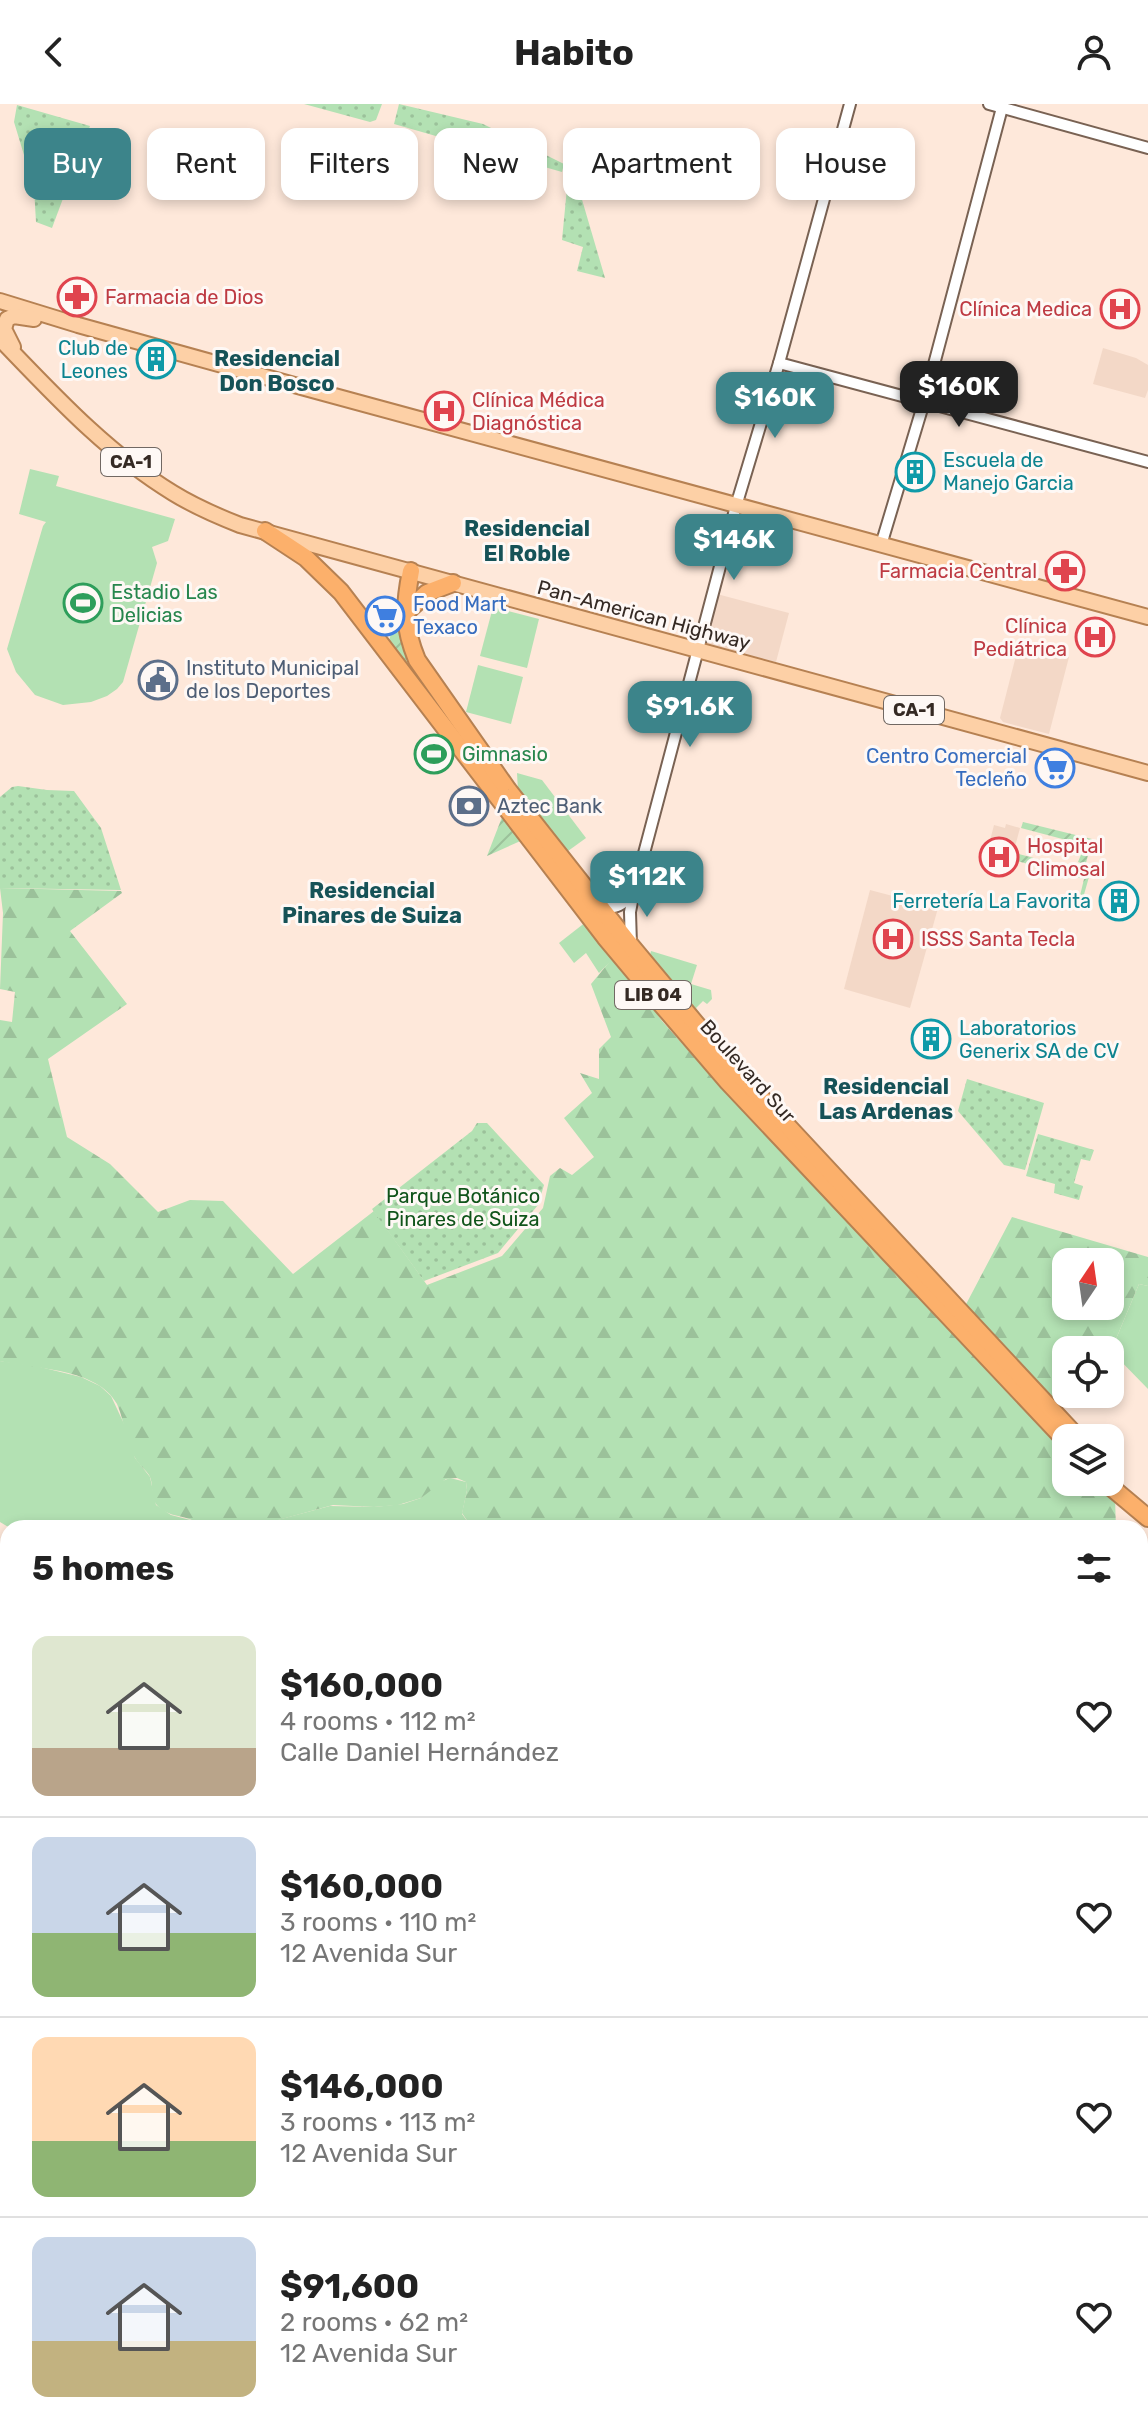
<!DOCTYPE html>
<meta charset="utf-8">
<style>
:root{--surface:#fff;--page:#f2f2f2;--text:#222;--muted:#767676;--line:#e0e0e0;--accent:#3c848a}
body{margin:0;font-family:Rubik,sans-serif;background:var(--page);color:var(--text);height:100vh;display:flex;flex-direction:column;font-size:30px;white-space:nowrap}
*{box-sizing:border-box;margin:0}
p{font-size:26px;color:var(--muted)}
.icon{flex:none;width:44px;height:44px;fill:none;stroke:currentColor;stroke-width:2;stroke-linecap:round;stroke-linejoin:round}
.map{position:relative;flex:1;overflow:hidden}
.details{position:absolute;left:0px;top:1416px;width:1148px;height:914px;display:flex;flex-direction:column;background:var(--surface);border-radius:24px 24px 0 0;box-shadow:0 4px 12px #0003}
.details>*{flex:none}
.banner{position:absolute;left:24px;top:24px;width:1100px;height:72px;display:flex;gap:16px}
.needle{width:52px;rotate:13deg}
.controls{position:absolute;left:1052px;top:1144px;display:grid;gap:16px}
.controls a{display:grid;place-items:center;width:72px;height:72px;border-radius:16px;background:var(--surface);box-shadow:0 4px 12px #0003;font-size:40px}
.price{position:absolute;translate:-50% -68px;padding:0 18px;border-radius:16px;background:var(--accent);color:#fff;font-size:26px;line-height:52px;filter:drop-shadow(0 2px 4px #0008)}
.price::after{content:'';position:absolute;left:50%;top:48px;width:24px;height:18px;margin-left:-12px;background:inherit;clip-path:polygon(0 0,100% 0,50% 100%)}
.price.on{background:#222;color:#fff}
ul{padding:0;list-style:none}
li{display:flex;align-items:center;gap:24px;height:200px;padding:0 32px}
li+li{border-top:2px solid var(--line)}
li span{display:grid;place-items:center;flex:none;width:224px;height:160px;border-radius:16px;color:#555}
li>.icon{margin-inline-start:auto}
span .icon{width:96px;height:96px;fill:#fffc;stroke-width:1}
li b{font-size:34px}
h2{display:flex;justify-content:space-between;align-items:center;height:96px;padding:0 32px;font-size:34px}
.pill{padding:0 28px;border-radius:16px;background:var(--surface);box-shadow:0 4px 12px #0003;font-size:28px;line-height:72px}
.pill.on{background:var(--accent);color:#fff}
header{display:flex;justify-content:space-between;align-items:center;height:104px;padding:0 32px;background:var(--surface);font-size:36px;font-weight:700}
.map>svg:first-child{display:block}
.built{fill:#f3d8c7}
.grass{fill:#b3e1b3}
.forest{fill:url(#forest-firs);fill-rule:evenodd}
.park{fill:url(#park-dots)}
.garden{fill:url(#garden-furrows)}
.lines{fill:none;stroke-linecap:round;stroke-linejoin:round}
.minor-casing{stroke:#796253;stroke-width:14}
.major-casing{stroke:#b68152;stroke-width:18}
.highway-casing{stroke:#b68152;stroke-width:20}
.minor{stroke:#fff;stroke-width:10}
.major{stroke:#fdd0a6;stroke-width:14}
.highway{stroke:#fcb06b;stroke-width:16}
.labels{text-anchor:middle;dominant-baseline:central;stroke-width:6;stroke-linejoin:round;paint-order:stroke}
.shield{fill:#fef8f5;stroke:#716863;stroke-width:2}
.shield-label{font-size:18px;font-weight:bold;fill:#352a24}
.health-label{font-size:20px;fill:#be3a42;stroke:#fef8f5;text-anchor:start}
.culture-label{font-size:20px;fill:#0d838f;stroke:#fef8f5;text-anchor:end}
.leisure-label{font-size:20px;fill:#27864d;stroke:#fef8f5;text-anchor:start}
.shop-label{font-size:20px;fill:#366cbe;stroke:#fef8f5;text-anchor:start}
.street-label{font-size:20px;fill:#352a24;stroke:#fef8f5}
.service-label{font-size:20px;fill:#4e5e75;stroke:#fef8f5;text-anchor:start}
.park-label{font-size:20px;fill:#10541a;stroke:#fef8f5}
.neighbourhood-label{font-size:22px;font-weight:bold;fill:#165257;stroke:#fef8f5}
</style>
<header><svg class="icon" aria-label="back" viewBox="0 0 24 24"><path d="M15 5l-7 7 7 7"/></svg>Habito<svg class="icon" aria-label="person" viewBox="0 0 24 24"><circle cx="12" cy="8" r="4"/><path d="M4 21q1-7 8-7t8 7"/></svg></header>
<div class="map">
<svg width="1148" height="2329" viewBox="0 0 1148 2329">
<defs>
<pattern id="forest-firs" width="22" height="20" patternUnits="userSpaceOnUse" patternTransform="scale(2)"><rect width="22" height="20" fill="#b3e1b3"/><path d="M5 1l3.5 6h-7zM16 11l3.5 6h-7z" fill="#9bc19a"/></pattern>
<pattern id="park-dots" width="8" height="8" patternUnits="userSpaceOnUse" patternTransform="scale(2)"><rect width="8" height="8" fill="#b3e1b3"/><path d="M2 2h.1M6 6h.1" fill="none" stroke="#9bc19a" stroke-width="1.8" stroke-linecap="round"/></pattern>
<pattern id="garden-furrows" width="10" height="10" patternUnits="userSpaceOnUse" patternTransform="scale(2)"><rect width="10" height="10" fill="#b3e1b3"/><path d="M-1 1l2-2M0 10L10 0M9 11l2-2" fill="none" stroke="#9bc19a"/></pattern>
</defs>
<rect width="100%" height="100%" fill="#fee8da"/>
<g class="built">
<path d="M1103,244L1136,254L1148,261V286L1145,294L1093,280Z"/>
<path d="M717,490L789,509L776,558L705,540Z"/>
<path d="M1019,540L1069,553L1049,630L1003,618L1000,614Z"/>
<path d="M1006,720L1020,724L1008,769L983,764L994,721L1005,724Z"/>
<path d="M870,786L938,804L910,904L844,885Z"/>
</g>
<g class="grass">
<path d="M30,365L59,372L56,382L175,415L168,437L152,443L157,459L123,578L117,585L107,592L91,598L63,601L35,591L16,568L7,545L43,422L46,418L19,410Z"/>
<path d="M493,503L539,515L527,564L480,552Z"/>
<path d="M478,561L523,573L511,620L466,608Z"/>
<path d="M517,669L542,676L586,734L568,747L518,687Z"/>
<path d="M591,814L616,852L599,869L586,849L574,859L559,839Z"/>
<path d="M651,847L697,861L691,880L711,886L712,895L707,900L703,897L696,904L702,913L697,916L649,855Z"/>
<path d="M1139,1180L1148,1182V1285L1111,1247Z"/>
<path d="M0,1257L36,1262L81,1273L100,1282L111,1292L126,1324L135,1354L150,1373L156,1401L171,1411L198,1418L203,1424H10L0,1418Z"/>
<path d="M450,1374L466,1378L467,1386L462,1410L472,1424H247L330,1402L374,1403L403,1400L421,1394L437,1379Z"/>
<path d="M1148,2011V2142L1140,2143V2012Z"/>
<path d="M0,2166L8,2174V2252H0Z"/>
</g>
<g class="forest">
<path d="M0,784L121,787L122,789L70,827L127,900L48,955L67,1033L110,1060L158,1108L190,1096L223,1097L293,1170L374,1107L427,1181L502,1152L543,1104L550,1072L560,1064L572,1071L594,1053L564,1014L592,989L580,969L599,975V945L611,933L591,880L616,850L662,917L719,981L759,1019L1066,1346V1378H1099L1115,1394L1116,1424H472L462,1409L467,1386L466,1378L457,1374L446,1375L421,1394L398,1401L374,1403L333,1401L249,1424H203C192,1409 167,1416 156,1400C150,1392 154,1379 149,1371C146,1366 140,1362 137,1357C126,1341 125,1318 117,1300C98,1264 34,1265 0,1257V916L12,918L15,888L0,885L3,809Z"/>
<path d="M1012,1113L1148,1153V1182L1139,1180L1111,1247L1117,1255L1110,1261V1246H1066V1290H1077L1059,1305L963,1206ZM1066,1158H1110V1202H1066Z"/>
<path d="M0,1482L8,1484V1690L0,1673Z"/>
<path d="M1140,1693L1148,1696V2011L1140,2012Z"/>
<path d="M1148,2142V2329H1043L1040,2322H1140V2143Z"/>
<path d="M0,2252H8V2322H63L74,2329H0Z"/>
<path d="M215,2322H274L268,2329H212Z"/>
<path d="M378,2322H489L494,2329H370Z"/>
</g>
<g class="park">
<path d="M304,0H382L376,16L370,18Z"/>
<path d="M399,0L483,20L564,60L562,68L394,20Z"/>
<path d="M17,1L90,22L52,124L36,118L34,84L14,18Z"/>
<path d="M578,82L605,174L577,167L583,143L562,136L567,84Z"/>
<path d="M18,682L47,686L74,687L101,724L121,786L0,784V693L12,683Z"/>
<path d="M967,975L1044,999L1025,1066L1004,1061L958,1007Z"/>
<path d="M477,1019H487L544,1081L538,1101L498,1149L424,1177L372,1105L472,1027Z"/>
<path d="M1038,1030L1094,1046L1090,1057L1081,1055L1074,1079L1083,1082L1079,1096L1054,1089L1055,1080L1026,1072Z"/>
</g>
<g class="garden">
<path d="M397,498L401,502C397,526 399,534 410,556L484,666L389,538Z"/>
<path d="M504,708L525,735L487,752Z"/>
<path d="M1023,718L1092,735L1083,771L1089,773L1081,801L1078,800L1084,775L1013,756L1015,749L1079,766L1081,759L1078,758L1085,741L1021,724Z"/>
</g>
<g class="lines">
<g class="minor-casing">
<g id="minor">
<path d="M989,0L1148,44"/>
<path d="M779,259L1148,358"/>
<path d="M881,441L924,298L1003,0"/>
<path d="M601,803C617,805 623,801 632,789"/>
<path d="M631,841L630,808L634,787L736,402L779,259L850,0"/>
</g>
</g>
<g class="major-casing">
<g id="major">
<path d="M0,197L78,221L305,284L1148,513"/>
<path d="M0,235C53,290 107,349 173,389C194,402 217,412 240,421L1148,669"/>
<path d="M13,243L4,225L7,215L14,212L34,215"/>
<path d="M0,1720L8,1736"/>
<path d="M492,2322L498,2329"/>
</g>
</g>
<g class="highway-casing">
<g id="highway">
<path d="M265,427L306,454L341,488L605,833L662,901L728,978L1066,1337"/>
<path d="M411,467C404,503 403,522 417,556L508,686L631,842L727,957L1078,1334"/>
<path d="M405,509L427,489L453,479"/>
<path d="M1105,1378L1148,1414"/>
</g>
</g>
<use href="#minor" class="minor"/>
<use href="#major" class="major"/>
<use href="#highway" class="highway"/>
</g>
<defs>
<g id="pharmacy-ring" transform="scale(2)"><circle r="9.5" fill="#fef8f5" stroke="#e0444e" stroke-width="1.5"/><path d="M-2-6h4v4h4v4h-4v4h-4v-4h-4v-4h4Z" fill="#e0444e"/></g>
<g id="hospital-ring" transform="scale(2)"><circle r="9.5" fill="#fef8f5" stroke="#e0444e" stroke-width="1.5"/><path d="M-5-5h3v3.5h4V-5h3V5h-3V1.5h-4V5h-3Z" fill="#e0444e"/></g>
<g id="building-ring" transform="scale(2)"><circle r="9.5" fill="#fef8f5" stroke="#0f9aa8" stroke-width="1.5"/><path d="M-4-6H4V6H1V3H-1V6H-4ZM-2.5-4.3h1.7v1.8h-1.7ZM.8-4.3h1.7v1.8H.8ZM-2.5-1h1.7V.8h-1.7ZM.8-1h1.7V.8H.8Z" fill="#0f9aa8"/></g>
<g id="stadium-ring" transform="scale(2)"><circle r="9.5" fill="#fef8f5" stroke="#2e9e5b" stroke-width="1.5"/><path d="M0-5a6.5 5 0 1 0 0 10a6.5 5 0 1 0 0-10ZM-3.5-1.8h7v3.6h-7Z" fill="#2e9e5b"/></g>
<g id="supermarket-ring" transform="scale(2)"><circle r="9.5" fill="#fef8f5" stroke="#3f7fe0" stroke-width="1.5"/><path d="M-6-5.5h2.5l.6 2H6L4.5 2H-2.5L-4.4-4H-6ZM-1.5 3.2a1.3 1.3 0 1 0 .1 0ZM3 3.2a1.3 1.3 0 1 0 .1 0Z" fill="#3f7fe0"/></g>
<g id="civic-ring" transform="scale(2)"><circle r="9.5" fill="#fef8f5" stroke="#5c6f8a" stroke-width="1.5"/><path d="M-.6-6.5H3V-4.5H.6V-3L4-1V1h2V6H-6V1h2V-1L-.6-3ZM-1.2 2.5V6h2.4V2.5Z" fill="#5c6f8a"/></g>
<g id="bank-ring" transform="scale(2)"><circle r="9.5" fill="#fef8f5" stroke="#5c6f8a" stroke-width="1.5"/><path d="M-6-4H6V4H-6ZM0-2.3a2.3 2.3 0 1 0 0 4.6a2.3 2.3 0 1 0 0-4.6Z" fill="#5c6f8a"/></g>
</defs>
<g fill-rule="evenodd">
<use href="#pharmacy-ring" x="77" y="193"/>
<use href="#hospital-ring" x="1120" y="205"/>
<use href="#building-ring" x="156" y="255"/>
<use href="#hospital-ring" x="444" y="307"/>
<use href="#building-ring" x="915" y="368"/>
<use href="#pharmacy-ring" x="1065" y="467"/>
<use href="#stadium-ring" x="83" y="499"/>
<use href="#supermarket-ring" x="385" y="512"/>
<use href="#hospital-ring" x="1095" y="533"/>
<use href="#civic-ring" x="158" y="576"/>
<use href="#stadium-ring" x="434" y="650"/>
<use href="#supermarket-ring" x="1055" y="664"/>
<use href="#bank-ring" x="469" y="702"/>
<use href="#hospital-ring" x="999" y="753"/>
<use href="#building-ring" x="1119" y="797"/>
<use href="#hospital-ring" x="893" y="835"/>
<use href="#building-ring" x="931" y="935"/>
</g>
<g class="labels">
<g class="shield">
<rect x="101" y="344" width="60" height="28" rx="6"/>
<rect x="884" y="592" width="60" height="28" rx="6"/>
<rect x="615" y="877" width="76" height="28" rx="6"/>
</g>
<g class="shield-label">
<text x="131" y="358">CA-1</text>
<text x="914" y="606">CA-1</text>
<text x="653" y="891">LIB 04</text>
</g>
<g class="health-label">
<text x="105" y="193">Farmacia de Dios</text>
<text x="1092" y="205" text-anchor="end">Clínica Medica</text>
<text x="472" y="296">Clínica Médica<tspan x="472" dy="23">Diagnóstica</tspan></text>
<text x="1037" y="467" text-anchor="end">Farmacia Central</text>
<text x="1067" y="522" text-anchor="end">Clínica<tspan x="1067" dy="23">Pediátrica</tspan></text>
<text x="1027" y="742">Hospital<tspan x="1027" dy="23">Climosal</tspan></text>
<text x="921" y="835">ISSS Santa Tecla</text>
</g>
<g class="culture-label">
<text x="128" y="244">Club de<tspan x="128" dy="23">Leones</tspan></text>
<text x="943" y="356" text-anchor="start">Escuela de<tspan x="943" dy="23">Manejo Garcia</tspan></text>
<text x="1091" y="797">Ferretería La Favorita</text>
<text x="959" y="924" text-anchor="start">Laboratorios<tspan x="959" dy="23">Generix SA de CV</tspan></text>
</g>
<g class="leisure-label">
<text x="111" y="488">Estadio Las<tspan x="111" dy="23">Delicias</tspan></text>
<text x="462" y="650">Gimnasio</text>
</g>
<g class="shop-label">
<text x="413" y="500">Food Mart<tspan x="413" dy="23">Texaco</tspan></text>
<text x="1027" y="652" text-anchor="end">Centro Comercial<tspan x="1027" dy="23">Tecleño</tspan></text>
</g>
<g class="street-label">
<text transform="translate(644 511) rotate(15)">Pan-American Highway</text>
<text transform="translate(748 967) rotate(48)">Boulevard Sur</text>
</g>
<g class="service-label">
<text x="186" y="564">Instituto Municipal<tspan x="186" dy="23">de los Deportes</tspan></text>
<text x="497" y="702">Aztec Bank</text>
</g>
<g class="park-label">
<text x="463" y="1092">Parque Botánico<tspan x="463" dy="23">Pinares de Suiza</tspan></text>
</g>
<g class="neighbourhood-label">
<text x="277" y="254">Residencial<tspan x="277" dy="25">Don Bosco</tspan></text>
<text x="527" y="424">Residencial<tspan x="527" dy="25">El Roble</tspan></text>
<text x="372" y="786">Residencial<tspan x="372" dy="25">Pinares de Suiza</tspan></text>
<text x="886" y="982">Residencial<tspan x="886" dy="25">Las Ardenas</tspan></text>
</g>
</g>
</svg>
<div class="controls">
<a><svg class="needle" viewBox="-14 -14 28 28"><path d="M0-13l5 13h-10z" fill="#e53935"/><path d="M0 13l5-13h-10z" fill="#767676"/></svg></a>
<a><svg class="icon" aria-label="locate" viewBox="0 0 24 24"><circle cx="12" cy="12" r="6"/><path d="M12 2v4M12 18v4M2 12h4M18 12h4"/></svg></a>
<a><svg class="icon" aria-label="layers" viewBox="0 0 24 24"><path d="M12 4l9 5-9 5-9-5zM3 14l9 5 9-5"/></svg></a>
</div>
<b class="price on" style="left:959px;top:325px">$160K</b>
<b class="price" style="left:775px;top:336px">$160K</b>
<b class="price" style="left:734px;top:478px">$146K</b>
<b class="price" style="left:690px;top:645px">$91.6K</b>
<b class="price" style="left:647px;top:815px">$112K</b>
<div class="banner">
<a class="pill on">Buy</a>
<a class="pill">Rent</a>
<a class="pill">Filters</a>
<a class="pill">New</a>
<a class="pill">Apartment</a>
<a class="pill">House</a>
</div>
<section class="details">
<h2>5 homes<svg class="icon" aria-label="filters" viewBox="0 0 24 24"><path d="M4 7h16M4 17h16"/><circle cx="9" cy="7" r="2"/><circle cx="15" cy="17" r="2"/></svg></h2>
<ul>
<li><span style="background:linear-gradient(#dfe7d0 70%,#b9a48a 0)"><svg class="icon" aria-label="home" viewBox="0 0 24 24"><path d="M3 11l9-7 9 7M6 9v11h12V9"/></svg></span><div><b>$160,000</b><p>4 rooms · 112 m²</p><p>Calle Daniel Hernández</p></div><svg class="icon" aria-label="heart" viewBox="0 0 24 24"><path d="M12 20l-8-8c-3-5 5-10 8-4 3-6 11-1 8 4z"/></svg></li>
<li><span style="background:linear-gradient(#c9d6e8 60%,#8fb573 0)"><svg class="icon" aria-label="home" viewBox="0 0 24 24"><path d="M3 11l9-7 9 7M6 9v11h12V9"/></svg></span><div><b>$160,000</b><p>3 rooms · 110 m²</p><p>12 Avenida Sur</p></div><svg class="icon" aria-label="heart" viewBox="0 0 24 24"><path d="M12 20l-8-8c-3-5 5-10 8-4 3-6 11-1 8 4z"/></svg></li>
<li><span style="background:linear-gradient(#ffd9b3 65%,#8fb573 0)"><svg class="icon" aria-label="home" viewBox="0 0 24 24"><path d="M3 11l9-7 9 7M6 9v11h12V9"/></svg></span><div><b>$146,000</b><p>3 rooms · 113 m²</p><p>12 Avenida Sur</p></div><svg class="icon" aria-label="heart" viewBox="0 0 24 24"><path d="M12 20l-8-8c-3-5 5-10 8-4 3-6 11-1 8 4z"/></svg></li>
<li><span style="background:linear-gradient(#c9d6e8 65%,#c2b280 0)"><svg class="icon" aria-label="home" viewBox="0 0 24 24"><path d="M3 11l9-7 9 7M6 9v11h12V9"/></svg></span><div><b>$91,600</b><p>2 rooms · 62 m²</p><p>12 Avenida Sur</p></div><svg class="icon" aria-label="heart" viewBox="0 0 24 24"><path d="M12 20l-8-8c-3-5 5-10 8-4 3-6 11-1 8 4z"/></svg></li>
</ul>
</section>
</div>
